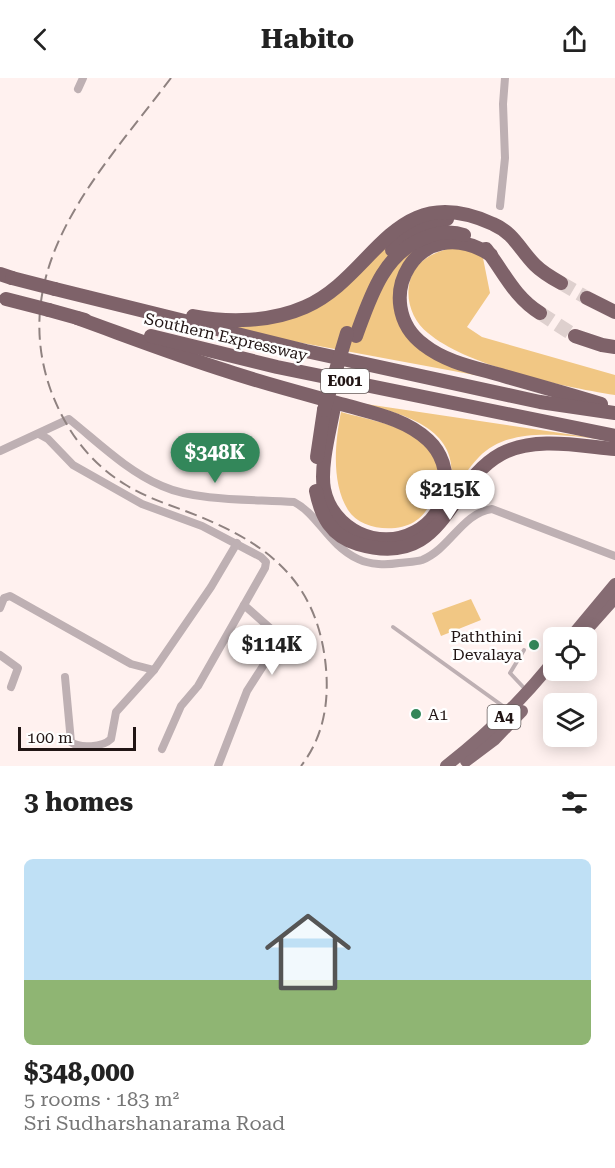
<!DOCTYPE html>
<meta charset="utf-8">
<style>
:root{--surface:#fff;--page:#f6f6f6;--text:#222;--muted:#767676;--accent:#33875a}
body{margin:0;font-family:"Roboto Serif",serif;background:var(--page);color:var(--text);height:100vh;display:flex;flex-direction:column;font-size:22px;white-space:nowrap}
*{box-sizing:border-box;margin:0}
p{font-size:20px;color:var(--muted)}
.icon{flex:none;width:33px;height:33px;fill:none;stroke:currentColor;stroke-width:2;stroke-linecap:round;stroke-linejoin:round}
.map{position:relative;height:688px;overflow:hidden}
.drawer{display:flex;flex-direction:column;background:var(--surface);flex:1}
.drawer>*{flex:none}
.buttons{position:absolute;left:543px;top:549px;display:grid;gap:12px}
.buttons a{display:grid;place-items:center;width:54px;height:54px;border-radius:9px;background:var(--surface);box-shadow:0 3px 15px #0003;font-size:30px}
.scale{position:absolute;left:18px;bottom:15px;width:118px;box-sizing:border-box;padding-left:6px;border:3px solid #211514;border-top:0;font-size:16px;line-height:21px;white-space:nowrap;color:#211514;-webkit-text-stroke:4px #fff;paint-order:stroke}
.price{position:absolute;translate:-50% -51px;padding:0 14px;border-radius:21px;background:#fff;color:#222;font-size:20px;line-height:39px;filter:drop-shadow(0 2px 3px #0008)}
.price::after{content:'';position:absolute;left:50%;top:36px;width:18px;height:14px;margin-left:-9px;background:inherit;clip-path:polygon(0 0,100% 0,50% 100%)}
.price.current{background:var(--accent);color:#fff}
ul{padding:0;list-style:none}
li{display:grid;align-content:center;gap:12px;height:318px;padding:0 24px}
li span{display:grid;place-items:center;height:186px;border-radius:9px;color:#555}
li>.icon{margin-inline-start:auto}
span .icon{width:108px;height:108px;fill:#fffc;stroke-width:1}
li b{font-size:26px}
h2{display:flex;justify-content:space-between;align-items:center;height:72px;padding:0 24px;font-size:26px}
header{display:flex;justify-content:space-between;align-items:center;height:78px;padding:0 24px;background:var(--surface);font-size:27px;font-weight:700}
.map>svg:first-child{display:block}
.green{fill:#f1c784}
.lines{fill:none;stroke-linecap:round;stroke-linejoin:round}
.motorway-tunnel{stroke:#ded0ce;stroke-width:14;stroke-dasharray:14 7;stroke-linecap:butt}
.service{stroke:#beb0b3;stroke-width:4}
.minor{stroke:#beb0b3;stroke-width:8}
.trunk{stroke:#866c73;stroke-width:12}
.motorway{stroke:#7e6269;stroke-width:14}
.rail{stroke:#8f8280;stroke-width:2;stroke-dasharray:12 6;stroke-linecap:butt}
.motorway-bridge{stroke:#7e6269;stroke-width:14}
.poi-dot{fill:#33875a;stroke:#fff;stroke-width:2}
.labels{text-anchor:middle;dominant-baseline:central;stroke-width:5;stroke-linejoin:round;paint-order:stroke}
.shield{fill:#fff;stroke:#645b5a;stroke-width:1.5}
.shield-label{font-size:15px;font-weight:bold;fill:#211514}
.street-label{font-size:16px;fill:#211514;stroke:#fff}
.poi-label{font-size:16px;fill:#211514;stroke:#fff;text-anchor:end}
</style>
<header><svg class="icon" aria-label="back" viewBox="0 0 24 24"><path d="M15 5l-7 7 7 7"/></svg>Habito<svg class="icon" aria-label="share" viewBox="0 0 24 24"><path d="M12 15V3M7 8l5-5 5 5M5 13v7h14v-7"/></svg></header>
<div class="map">
<svg width="615" height="688" viewBox="0 0 615 688">
<rect width="100%" height="100%" fill="#fff1ef"/>
<g class="green">
<path d="M386,164H427L398,208L411,260L507,303L205,247L314,229Z"/>
<path d="M464,166L483,180L490,215L467,249L482,259L615,297V317C564,309 467,288 428,255C414,244 406,225 409,207C414,178 440,173 464,166Z"/>
<path d="M359,325L601,361C563,357 508,348 479,379C465,393 457,410 448,427L446,424C470,355 414,338 359,325Z"/>
<path d="M341,334C369,342 408,347 429,371C438,381 440,397 436,410C432,423 427,436 414,444C396,455 360,452 348,432C331,405 335,364 341,334Z"/>
<path d="M471,521L481,542L441,558L432,535Z"/>
</g>
<g class="lines">
<g class="motorway-tunnel">
<path d="M561,205L587,220"/>
<path d="M540,235L575,258"/>
</g>
<g class="service">
<path d="M393,549L507,631"/>
<path d="M524,572L510,595L526,612"/>
</g>
<g class="minor">
<path d="M78,11L83,0"/>
<path d="M500,128L505,80L503,26L505,0"/>
<path d="M39,356L48,361L73,387L142,426L202,448L261,479L266,484L265,490L198,608L181,628L162,671"/>
<path d="M0,373L69,341C99,365 127,393 162,408C198,424 255,421 294,424C318,436 328,467 358,481C370,487 387,487 399,485C406,484 416,484 422,482C450,471 462,435 492,431L615,478"/>
<path d="M0,530L4,520L10,518L131,586L154,592L211,509L237,465"/>
<path d="M0,577L18,590L11,609"/>
<path d="M65,599L71,664C80,671 103,669 111,661L116,634L154,592"/>
<path d="M218,688L247,613L279,563V558L244,527"/>
</g>
<g class="trunk">
<path d="M582,557L615,520"/>
<path d="M570,560L615,506"/>
<path d="M466,683L494,662L522,633"/>
<path d="M446,688C487,656 522,623 554,582"/>
</g>
<g class="motorway">
<path d="M486,171C504,194 514,219 540,235"/>
<path d="M392,172L409,155L447,141"/>
<path d="M491,177C417,130 368,226 424,267C447,285 477,290 504,298C536,307 568,316 601,326"/>
<path d="M0,196L12,200"/>
<path d="M55,211L306,273L540,324L615,335"/>
<path d="M587,220L615,234"/>
<path d="M49,232L85,242"/>
<path d="M193,238C229,245 271,244 305,229C376,198 393,100 493,146C514,155 520,172 535,187C542,194 552,200 561,205"/>
<path d="M77,240C127,258 176,277 227,293C266,306 305,316 345,327C373,335 406,341 428,362C456,388 450,436 415,454C378,474 332,451 324,411C320,390 329,355 333,334"/>
<path d="M151,258L277,289L615,358"/>
<path d="M356,258C370,220 383,176 424,160C438,154 450,152 464,157"/>
<path d="M575,258L602,267L615,269"/>
<path d="M317,379L324,332"/>
<path d="M316,413C321,438 331,458 358,466C446,492 446,406 501,376C534,358 580,368 615,371"/>
</g>
<path class="rail" d="M171,0C101,93 6,187 51,313C66,353 90,385 126,407C145,419 167,426 188,434C261,462 314,497 325,581C330,620 325,657 301,688"/>
<g class="motorway-bridge">
<path d="M12,200L55,211"/>
<path d="M6,221L49,232"/>
<path d="M324,332L347,255"/>
</g>
</g>
<g class="poi-dot">
<circle cx="534" cy="567" r="6"/>
<circle cx="416" cy="636" r="6"/>
</g>
<g class="labels">
<g class="shield">
<rect x="321" y="291" width="48" height="24" rx="4.5"/>
<rect x="487.5" y="627" width="33" height="24" rx="4.5"/>
</g>
<g class="shield-label">
<text x="345" y="303">E001</text>
<text x="504" y="639">A4</text>
</g>
<g class="street-label">
<text transform="translate(226 259) rotate(13)">Southern Expressway</text>
</g>
<g class="poi-label">
<text x="522" y="558">Paththini<tspan x="522" dy="18">Devalaya</tspan></text>
<text x="428" y="636" text-anchor="start">A1</text>
</g>
</g>
</svg>
<div class="buttons">
<a><svg class="icon" aria-label="locate" viewBox="0 0 24 24"><circle cx="12" cy="12" r="6"/><path d="M12 2v4M12 18v4M2 12h4M18 12h4"/></svg></a>
<a><svg class="icon" aria-label="layers" viewBox="0 0 24 24"><path d="M12 4l9 5-9 5-9-5zM3 14l9 5 9-5"/></svg></a>
</div>
<div class="scale">100 m</div>
<b class="price current" style="left:215px;top:406px">$348K</b>
<b class="price" style="left:450px;top:443px">$215K</b>
<b class="price" style="left:272px;top:598px">$114K</b>
</div>
<section class="drawer">
<h2>3 homes<svg class="icon" aria-label="filters" viewBox="0 0 24 24"><path d="M4 7h16M4 17h16"/><circle cx="9" cy="7" r="2"/><circle cx="15" cy="17" r="2"/></svg></h2>
<ul>
<li><span style="background:linear-gradient(#bfe0f5 65%,#8fb573 0)"><svg class="icon" aria-label="home" viewBox="0 0 24 24"><path d="M3 11l9-7 9 7M6 9v11h12V9"/></svg></span><div><b>$348,000</b><p>5 rooms · 183 m²</p><p>Sri Sudharshanarama Road</p></div></li>
</ul>
</section>
